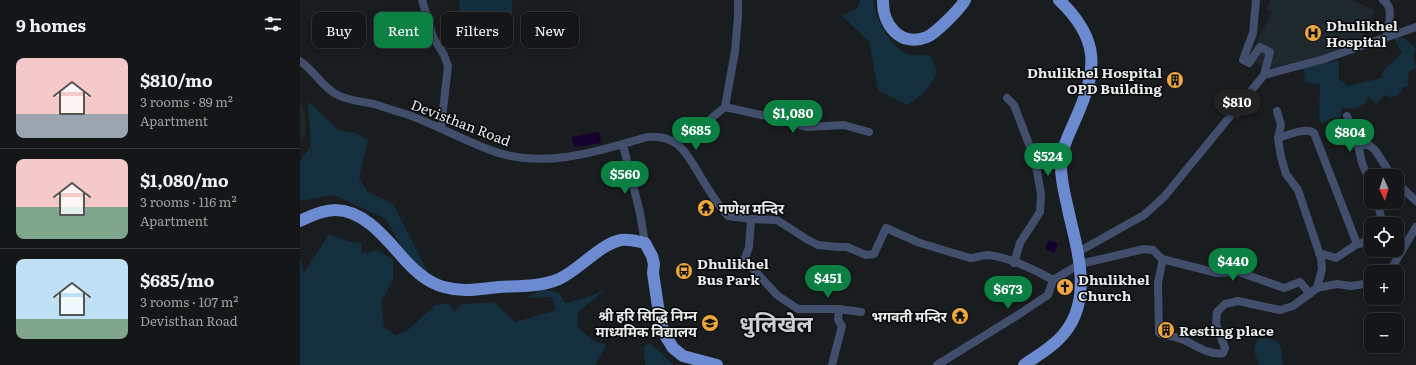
<!DOCTYPE html>
<meta charset="utf-8">
<style>
:root{--surface:#141617;--page:#212324;--text:#f1f3f6;--muted:#9d9fa1;--line:#333536;--accent:#0b8043}
body{margin:0;font-family:Literata,"Noto Sans Devanagari",serif;background:var(--page);color:var(--text);height:100vh;display:flex;flex-direction:column;font-size:15px;white-space:nowrap}
*{box-sizing:border-box;margin:0}
p{font-size:13px;color:var(--muted)}
.icon{flex:none;width:22px;height:22px;fill:none;stroke:currentColor;stroke-width:2;stroke-linecap:round;stroke-linejoin:round}
.map{position:relative;flex:1;overflow:hidden}
.sheet{display:flex;flex-direction:column;background:var(--surface);width:300px}
.sheet>*{flex:none}
.top-card{position:absolute;left:12px;top:12px;width:380px;height:36px;display:flex;gap:8px}
.needle{width:26px;rotate:176deg}
.controls{position:absolute;left:1064px;top:169px;display:grid;gap:8px}
.controls a{display:grid;place-items:center;width:40px;height:40px;border-radius:8px;background:var(--surface);box-shadow:0 2px 10px #0003,0 0 0 1px var(--line);font-size:20px}
.price{position:absolute;translate:-50% -34px;padding:0 9px;border-radius:14px;background:var(--accent);color:#fff;font-size:13px;line-height:26px;filter:drop-shadow(0 1px 2px #0008)}
.price::after{content:'';position:absolute;left:50%;top:24px;width:12px;height:9px;margin-left:-6px;background:inherit;clip-path:polygon(0 0,100% 0,50% 100%)}
.price.current{background:#222;color:#fff}
ul{padding:0;list-style:none}
li{display:flex;align-items:center;gap:12px;height:100px;padding:0 16px}
li+li{border-top:1px solid var(--line)}
li span{display:grid;place-items:center;flex:none;width:112px;height:80px;border-radius:8px;color:#555}
li>.icon{margin-inline-start:auto}
span .icon{width:48px;height:48px;fill:#fffc;stroke-width:1}
li b{font-size:17px}
h2{display:flex;justify-content:space-between;align-items:center;height:48px;padding:0 16px;font-size:17px}
.tag{padding:0 14px;border-radius:8px;background:var(--surface);box-shadow:0 2px 10px #0003,0 0 0 1px var(--line);font-size:14px;line-height:36px}
.tag.current{background:var(--accent);color:#fff}
main{display:flex;flex:1;min-height:0}
.map>svg:first-child{display:block}
.built{fill:#1f282d}
.green{fill:#14303f}
.water{fill:#13002e}
.lines{fill:none;stroke-linecap:round;stroke-linejoin:round}
.minor{stroke:#414f6d;stroke-width:8}
.trunk{stroke:#6c8acf;stroke-width:12}
.labels{text-anchor:middle;dominant-baseline:central;stroke-width:3;stroke-linejoin:round;paint-order:stroke}
.poi-label{font-size:14px;font-weight:bold;fill:#e7e9ea;stroke:#060708;text-anchor:start}
.street-label{font-size:14px;fill:#e7e9ea;stroke:#060708}
.town-label{font-size:22px;font-weight:bold;fill:#cbcfd1;stroke:#060708}
</style>
<main>
<section class="sheet">
<h2>9 homes<svg class="icon" aria-label="filters" viewBox="0 0 24 24"><path d="M4 7h16M4 17h16"/><circle cx="9" cy="7" r="2"/><circle cx="15" cy="17" r="2"/></svg></h2>
<ul>
<li><span style="background:linear-gradient(#f6c9c9 70%,#9aa5b1 0)"><svg class="icon" aria-label="home" viewBox="0 0 24 24"><path d="M3 11l9-7 9 7M6 9v11h12V9"/></svg></span><div><b>$810/mo</b><p>3 rooms · 89 m²</p><p>Apartment</p></div></li>
<li><span style="background:linear-gradient(#f6c9c9 60%,#7fa58c 0)"><svg class="icon" aria-label="home" viewBox="0 0 24 24"><path d="M3 11l9-7 9 7M6 9v11h12V9"/></svg></span><div><b>$1,080/mo</b><p>3 rooms · 116 m²</p><p>Apartment</p></div></li>
<li><span style="background:linear-gradient(#bfe0f5 75%,#7fa58c 0)"><svg class="icon" aria-label="home" viewBox="0 0 24 24"><path d="M3 11l9-7 9 7M6 9v11h12V9"/></svg></span><div><b>$685/mo</b><p>3 rooms · 107 m²</p><p>Devisthan Road</p></div></li>
</ul>
</section>
<div class="map">
<svg width="1116" height="365" viewBox="0 0 1116 365">
<rect width="100%" height="100%" fill="#1a1d1f"/>
<g class="built">
<path d="M971,0H1052L1075,10L1059,44L1042,51L980,67L967,68L948,59L972,12L966,10Z"/>
<path d="M0,103L4,110L6,128L5,137L0,141Z"/>
</g>
<g class="green">
<path d="M160,0H212V25L173,28L161,20L159,5Z"/>
<path d="M561,0H574C572,14 593,51 608,54C614,56 623,55 630,55L637,71C631,87 622,96 607,105L578,90L569,41L542,16L557,8Z"/>
<path d="M1094,38H1103L1116,48L1113,56L1116,67L1109,72L1108,87H1104L1098,95L1090,98L1085,95L1077,103L1068,97L1066,103L1053,109L1041,108V117L1030,119L1022,124L1019,119L1020,84L1005,82L1003,66L1039,61V80L1049,86L1081,78L1084,70L1102,53Z"/>
<path d="M8,101L38,130L56,133L68,140L59,178L68,192L93,204L129,274L106,255L86,219L34,195L0,201V160L11,147Z"/>
<path d="M29,234L50,242L62,243L61,254L78,250L93,260V279L81,302L84,327L96,335L107,331L135,305L149,303L154,312L162,304L194,302L215,322L256,310L252,297L227,298L241,289L259,293L265,303L285,298L305,290L278,312L277,326L292,340L307,345L295,365H0V256L4,273Z"/>
<path d="M969,338C986,343 980,351 983,365H959L954,350L957,339Z"/>
<path d="M350,343L374,365H345L344,346Z"/>
</g>
<g class="water">
<path d="M129,106L137,110L135,116L126,113Z"/>
<path d="M299,132L301,143L274,147L272,137Z"/>
<path d="M749,240L758,244L754,253L745,249Z"/>
</g>
<g class="lines">
<g class="minor">
<path d="M122,0L133,37L144,55L148,66L141,128"/>
<path d="M956,0L953,33L943,60L949,63L960,47L970,52L964,75"/>
<path d="M1083,0C1095,7 1088,26 1086,37"/>
<path d="M0,61C14,70 21,86 36,94C47,101 61,101 74,104C84,107 95,111 106,114C134,124 161,139 190,150C241,170 297,152 347,137C357,136 369,138 377,144C385,150 391,161 396,169C406,185 415,202 428,216L451,219L477,220L508,240L518,245L538,247H547L566,255L574,254L586,228L620,243L670,258C676,258 681,255 688,255C708,257 736,270 753,280"/>
<path d="M707,98L714,105L735,160L741,194L740,212L720,243L714,263"/>
<path d="M425,107L475,118L507,127L544,125L569,132"/>
<path d="M977,111L981,125L978,138L981,157L986,174L998,190L1021,258L1022,269L1017,288"/>
<path d="M1047,116L1058,145L1062,163L1071,184"/>
<path d="M978,138C988,135 1005,127 1014,133L1057,244"/>
<path d="M374,141L397,130L425,107L435,51L438,17V0"/>
<path d="M323,145L340,213L345,243"/>
<path d="M1058,145H1069L1075,150L1092,176"/>
<path d="M1097,183L1116,201"/>
<path d="M1077,202L1082,220L1081,224"/>
<path d="M451,219L449,247L445,258L455,271L477,295L498,309H539L561,312"/>
<path d="M778,252L844,215L864,197L964,75L1024,59L1116,27"/>
<path d="M1019,253L1036,258L1057,244H1060L1071,238"/>
<path d="M862,259L917,273L939,272L984,288L1000,282L1010,294"/>
<path d="M1088,272L1091,269L1116,227"/>
<path d="M532,365L542,326L538,320L539,309"/>
<path d="M637,365L718,315L748,295L753,280L780,264L844,249L853,250L862,259V263L858,283L859,333C867,335 876,337 884,340C895,345 910,356 923,353L925,348L916,324L917,312L925,304L938,301L980,310L993,306L1017,288L1037,284L1051,286L1071,283"/>
</g>
<g class="trunk">
<path d="M583,0C582,24 600,48 627,37C636,33 660,9 665,0"/>
<path d="M0,221C10,216 23,210 35,210C65,210 87,240 105,260C116,272 128,283 144,287C151,289 159,290 165,290C176,290 188,288 199,287C218,286 241,287 259,279C279,270 300,244 321,240C329,239 337,241 345,243L352,256L354,264L353,273L360,320L365,335L373,348L383,356L417,365"/>
<path d="M724,365C735,357 748,350 758,340C794,306 779,256 769,214C766,198 760,180 761,163C762,147 770,132 776,118C798,69 800,39 759,0"/>
</g>
</g>
<defs>
<g id="hospital-disc" transform="scale(0.9)"><circle r="9.5" fill="#eea73d" stroke="#060708"/><path d="M-5-5h3v3.5h4V-5h3V5h-3V1.5h-4V5h-3Z" fill="#111"/></g>
<g id="building-disc" transform="scale(0.9)"><circle r="9.5" fill="#eea73d" stroke="#060708"/><path d="M-4-6H4V6H1V3H-1V6H-4ZM-2.5-4.3h1.7v1.8h-1.7ZM.8-4.3h1.7v1.8H.8ZM-2.5-1h1.7V.8h-1.7ZM.8-1h1.7V.8H.8Z" fill="#111"/></g>
<g id="temple-disc" transform="scale(0.9)"><circle r="9.5" fill="#eea73d" stroke="#060708"/><path d="M0-6L5-2H3V0L6.5 2.5H4V6H1.5V3h-3V6H-4V2.5H-6.5L-3 0V-2H-5Z" fill="#111"/></g>
<g id="bus-disc" transform="scale(0.9)"><circle r="9.5" fill="#eea73d" stroke="#060708"/><path d="M-5-6H5V4H4V6H2V4H-2V6H-4V4H-5ZM-3.5-4V0h7V-4ZM-3.5 1.2v1.5H-2V1.2ZM2 1.2v1.5H3.5V1.2Z" fill="#111"/></g>
<g id="church-disc" transform="scale(0.9)"><circle r="9.5" fill="#eea73d" stroke="#060708"/><path d="M-1.2-6h2.4v3.5h3.3v2.4h-3.3V6h-2.4V-.1h-3.3v-2.4h3.3Z" fill="#111"/></g>
<g id="school-disc" transform="scale(0.9)"><circle r="9.5" fill="#eea73d" stroke="#060708"/><path d="M0-5L7-2L0 1L-7-2ZM-4 1L0 2.5L4 1V4Q0 6-4 4Z" fill="#111"/></g>
</defs>
<g fill-rule="evenodd">
<use href="#hospital-disc" x="1013" y="33"/>
<use href="#building-disc" x="875" y="80"/>
<use href="#temple-disc" x="406" y="208"/>
<use href="#bus-disc" x="384" y="271"/>
<use href="#church-disc" x="765" y="287"/>
<use href="#temple-disc" x="660" y="316"/>
<use href="#school-disc" x="410" y="323"/>
<use href="#building-disc" x="866" y="330"/>
</g>
<g class="labels">
<g class="poi-label">
<text x="1026" y="25">Dhulikhel<tspan x="1026" dy="16">Hospital</tspan></text>
<text x="862" y="72" text-anchor="end">Dhulikhel Hospital<tspan x="862" dy="16">OPD Building</tspan></text>
<text x="419" y="208">गणेश मन्दिर</text>
<text x="397" y="263">Dhulikhel<tspan x="397" dy="16">Bus Park</tspan></text>
<text x="778" y="279">Dhulikhel<tspan x="778" dy="16">Church</tspan></text>
<text x="397" y="315" text-anchor="end">श्री हरि सिद्धि निम्न<tspan x="397" dy="16">माध्यमिक विद्यालय</tspan></text>
<text x="647" y="316" text-anchor="end">भगवती मन्दिर</text>
<text x="879" y="330">Resting place</text>
</g>
<g class="street-label">
<text transform="translate(161 122) rotate(21)">Devisthan Road</text>
</g>
<g class="town-label">
<text x="476" y="322">धुलिखेल</text>
</g>
</g>
</svg>
<div class="controls">
<a><svg class="needle" viewBox="-14 -14 28 28"><path d="M0-13l5 13h-10z" fill="#e53935"/><path d="M0 13l5-13h-10z" fill="#9d9fa1"/></svg></a>
<a><svg class="icon" aria-label="locate" viewBox="0 0 24 24"><circle cx="12" cy="12" r="6"/><path d="M12 2v4M12 18v4M2 12h4M18 12h4"/></svg></a>
<a>+</a>
<a>−</a>
</div>
<b class="price current" style="left:937px;top:123px">$810</b>
<b class="price" style="left:493px;top:134px">$1,080</b>
<b class="price" style="left:396px;top:151px">$685</b>
<b class="price" style="left:1050px;top:153px">$804</b>
<b class="price" style="left:748px;top:177px">$524</b>
<b class="price" style="left:325px;top:195px">$560</b>
<b class="price" style="left:933px;top:282px">$440</b>
<b class="price" style="left:528px;top:299px">$451</b>
<b class="price" style="left:708px;top:310px">$673</b>
<div class="top-card">
<a class="tag">Buy</a>
<a class="tag current">Rent</a>
<a class="tag">Filters</a>
<a class="tag">New</a>
</div>
</div>
</main>
